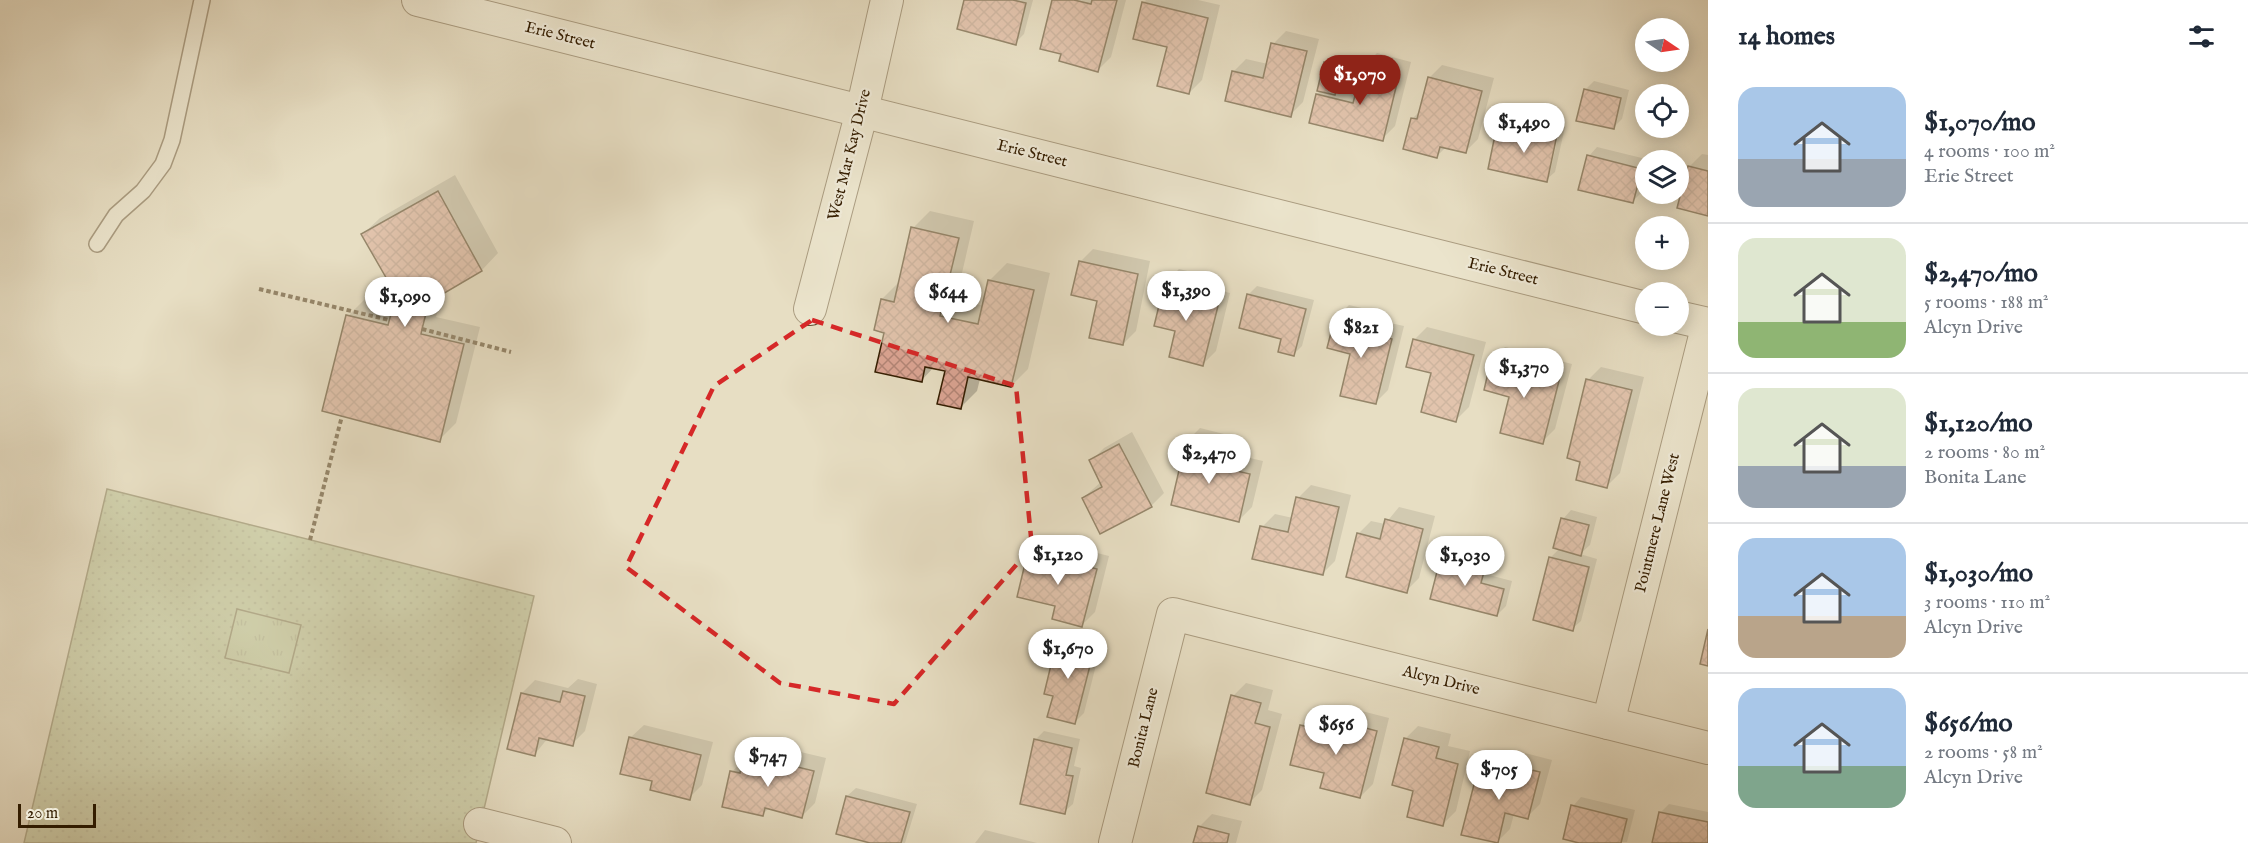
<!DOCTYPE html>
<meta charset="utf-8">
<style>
:root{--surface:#fff;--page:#f6f6f7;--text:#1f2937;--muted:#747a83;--line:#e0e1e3;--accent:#8f2418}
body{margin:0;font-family:"IM FELL English",serif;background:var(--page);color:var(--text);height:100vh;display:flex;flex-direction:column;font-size:22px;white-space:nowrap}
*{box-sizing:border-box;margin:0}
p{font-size:20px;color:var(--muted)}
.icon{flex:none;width:33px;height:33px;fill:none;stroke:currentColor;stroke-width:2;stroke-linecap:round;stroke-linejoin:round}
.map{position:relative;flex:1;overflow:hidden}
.drawer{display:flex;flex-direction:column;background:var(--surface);width:540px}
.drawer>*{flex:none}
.needle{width:39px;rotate:103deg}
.controls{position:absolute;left:1635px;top:18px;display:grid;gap:12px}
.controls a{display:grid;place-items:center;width:54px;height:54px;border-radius:50%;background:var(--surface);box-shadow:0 3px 15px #0003;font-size:30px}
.scale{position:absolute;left:18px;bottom:15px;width:78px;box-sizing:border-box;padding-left:6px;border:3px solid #341d00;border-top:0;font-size:16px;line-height:21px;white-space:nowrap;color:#341d00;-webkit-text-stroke:4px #efead8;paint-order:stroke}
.price{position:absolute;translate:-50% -51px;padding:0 14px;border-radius:21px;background:#fff;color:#222;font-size:20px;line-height:39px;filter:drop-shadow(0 2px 3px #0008)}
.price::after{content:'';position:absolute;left:50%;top:36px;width:18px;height:14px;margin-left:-9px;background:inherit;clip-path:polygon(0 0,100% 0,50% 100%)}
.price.selected{background:var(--accent);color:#fff}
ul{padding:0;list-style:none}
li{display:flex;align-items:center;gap:18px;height:150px;padding:0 30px}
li+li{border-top:2px solid var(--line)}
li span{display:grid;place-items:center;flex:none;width:168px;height:120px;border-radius:18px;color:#555}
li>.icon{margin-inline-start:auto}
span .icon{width:72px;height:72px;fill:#fffc;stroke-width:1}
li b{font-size:26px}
h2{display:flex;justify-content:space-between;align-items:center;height:72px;padding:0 30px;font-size:26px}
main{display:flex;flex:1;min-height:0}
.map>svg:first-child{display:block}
.grass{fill:url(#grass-dots);stroke:#766f4a;stroke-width:1.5}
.park{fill:url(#park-tufts);stroke:#766f4a;stroke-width:1.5}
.shadow{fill:#0003;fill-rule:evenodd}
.building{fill:url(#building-cross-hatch);stroke:#341d00;stroke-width:1.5}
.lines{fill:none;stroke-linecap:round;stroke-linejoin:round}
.lane-casing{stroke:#614d31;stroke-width:18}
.street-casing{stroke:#614d31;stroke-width:34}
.path{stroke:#341d00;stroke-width:4;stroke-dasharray:4.5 3;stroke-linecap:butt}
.lane{stroke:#efead8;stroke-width:15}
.street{stroke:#efead8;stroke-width:32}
.marked{fill:none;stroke:#d62828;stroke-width:4.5;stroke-dasharray:12 8;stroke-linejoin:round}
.labels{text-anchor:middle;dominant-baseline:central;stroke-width:4.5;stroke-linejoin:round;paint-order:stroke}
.street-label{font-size:16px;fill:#341d00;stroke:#efead8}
</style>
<main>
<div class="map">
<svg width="1708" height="843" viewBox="0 0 1708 843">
<defs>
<pattern id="grass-dots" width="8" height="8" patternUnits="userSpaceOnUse" patternTransform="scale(1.5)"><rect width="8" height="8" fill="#b7c193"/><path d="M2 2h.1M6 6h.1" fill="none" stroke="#9ea57d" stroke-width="1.8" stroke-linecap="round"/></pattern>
<pattern id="park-tufts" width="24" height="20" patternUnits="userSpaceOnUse" patternTransform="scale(1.5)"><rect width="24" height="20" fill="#b7c193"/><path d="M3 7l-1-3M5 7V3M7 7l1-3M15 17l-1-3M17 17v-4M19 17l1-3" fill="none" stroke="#9ea57d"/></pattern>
<pattern id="building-cross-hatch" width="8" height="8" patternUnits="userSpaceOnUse" patternTransform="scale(1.5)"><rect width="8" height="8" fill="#dba493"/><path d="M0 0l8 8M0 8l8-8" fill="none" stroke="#b28576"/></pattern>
</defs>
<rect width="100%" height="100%" fill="#e7dec3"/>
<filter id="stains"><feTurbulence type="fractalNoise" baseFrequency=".00333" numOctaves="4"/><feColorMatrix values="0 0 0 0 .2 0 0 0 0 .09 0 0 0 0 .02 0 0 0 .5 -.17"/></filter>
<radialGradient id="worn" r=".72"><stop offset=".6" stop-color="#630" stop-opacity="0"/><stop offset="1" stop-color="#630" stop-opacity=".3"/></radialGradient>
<path class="grass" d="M107,489L534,596L476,843H24Z"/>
<path class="park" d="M237,609L301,625L289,673L225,658Z"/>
<g class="shadow">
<path d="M966,0H1033L1024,34L1015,43Z"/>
<path d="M1054,0H1126L1111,57L1098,70L1063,53Z"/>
<path d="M1146,0H1198L1220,5L1202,80L1189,93L1169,46L1143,3Z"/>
<path d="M1286,31L1319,39L1303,102L1290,115L1233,72L1246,59L1268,64L1273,44Z"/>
<path d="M1377,53L1411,62L1395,126L1382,139L1317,94L1321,90L1326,63L1330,59L1345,63L1340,84L1359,88L1364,66Z"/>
<path d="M1442,65L1494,78L1478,139L1465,152L1446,147L1437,156L1413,118L1421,110L1429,78Z"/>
<path d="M1594,81L1629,90L1622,119L1613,128L1585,90Z"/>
<path d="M1529,119L1565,127L1555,172L1546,180L1497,136L1505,127L1519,130ZM1557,128H1560L1550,172H1547Z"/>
<path d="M1597,147L1650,160H1646L1641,193L1633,201L1589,156Z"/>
<path d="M1702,154L1708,155V215L1689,167Z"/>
<path d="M455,175L498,253L482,270L443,292L436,317L480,327L456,423L439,440L348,316L365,299L395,306L397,295L363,234L380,218Z"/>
<path d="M930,211L974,221L956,299L984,306L990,280L1007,263L1050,273L1028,369L1011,386L980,379L977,391L961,407L946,370L934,367L921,381L886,331L876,329L882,299L899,282L913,228Z"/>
<path d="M1093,249L1150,261L1136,331L1123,344L1080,262Z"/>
<path d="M1179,269L1213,277L1210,288L1230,293L1216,351L1203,364L1177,330L1166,282Z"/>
<path d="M1257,286L1314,300L1302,346L1294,354L1283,338L1241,326L1249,294Z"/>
<path d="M1349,305L1383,313L1381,321L1404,326L1388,390L1375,403L1336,318Z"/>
<path d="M1427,327L1486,342L1469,407L1456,420L1414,340Z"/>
<path d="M1505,347L1572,364L1555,429L1542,442L1492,360Z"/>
<path d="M1601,367L1644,377L1620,473L1607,486L1582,461L1588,380Z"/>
<path d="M1200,428L1224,434L1219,451L1263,461L1252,507L1239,520L1187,441Z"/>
<path d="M1132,432L1164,493L1151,506L1083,498L1101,482L1091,461L1104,448Z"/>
<path d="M1311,485L1351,495L1335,561L1322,574L1262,527L1275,514L1293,518L1298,498Z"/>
<path d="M1399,507L1435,516L1419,578L1406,591L1358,534L1371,521L1385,524Z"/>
<path d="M1571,510L1597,517L1590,545L1580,554L1597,559L1581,621L1572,629L1550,558L1560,548L1563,519Z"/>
<path d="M1042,539L1109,556L1095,612L1082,625L1029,552Z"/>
<path d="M1451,548L1493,559L1489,575L1512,581L1506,606L1497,615L1443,557Z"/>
<path d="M1068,632L1102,641L1084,713L1075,722L1054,695L1059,641Z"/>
<path d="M578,679L597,684L585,731L572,744L548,738L535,754L522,693L535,680L568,688Z"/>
<path d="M1246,683L1273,690L1268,710L1282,714L1262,790L1249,803L1233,696Z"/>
<path d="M1354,709L1389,718L1373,784L1360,797L1326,772L1301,726L1314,713L1343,720Z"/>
<path d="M644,725L713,742L702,785L689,798L654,780L630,738Z"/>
<path d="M1418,726L1451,734L1448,746L1470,751L1456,811L1443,824L1415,790L1405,739Z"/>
<path d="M1044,731L1080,739L1074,766L1081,768L1073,804L1064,812L1035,740Z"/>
<path d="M759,742L826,758L815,803L802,816L769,808L762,815L732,772Z"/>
<path d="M1517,751L1552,760L1540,804L1527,817L1514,814L1510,829L1497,842L1479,769L1492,756L1508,760Z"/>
<path d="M856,788L917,804L905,843H876L847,796Z"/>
<path d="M1581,797L1635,810L1627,842L1585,843L1573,806Z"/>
<path d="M1669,804L1708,812V843H1654L1660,813Z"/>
<path d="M1212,814L1242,821L1236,843H1195L1199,827Z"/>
<path d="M985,830L1037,843H975Z"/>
</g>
<g class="building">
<path d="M964,0H1013L1026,3L1016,45L957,29Z"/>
<path d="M1052,0H1074L1091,4L1092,0H1117L1098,72L1059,61L1061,54L1040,49Z"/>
<path d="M1142,2L1208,18L1189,94L1157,86L1167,47L1133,39Z"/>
<path d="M1271,43L1307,51L1291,117L1225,101L1232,71L1263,78Z"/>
<path d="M1324,62L1342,67L1335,95L1317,91Z"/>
<path d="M1363,66L1399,75L1383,141L1309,123L1316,94L1353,103Z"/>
<path d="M1428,77L1482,91L1466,153L1440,147L1437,158L1403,149L1411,118L1417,119Z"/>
<path d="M1584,89L1621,98L1614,129L1576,121Z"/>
<path d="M1519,127L1557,135L1547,182L1488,169L1495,135L1516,140Z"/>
<path d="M1587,155L1642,169L1633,203L1578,190Z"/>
<path d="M1688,166L1708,171V216L1677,208Z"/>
<path d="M438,191L482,271L429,302L422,329L421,334L464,344L440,442L322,411L346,315L388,325L396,295L361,234Z"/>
<path d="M911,227L959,238L940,316L978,324L988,280L1034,290L1011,387L968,377L961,409L937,404L945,371L925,367L922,382L875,372L884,333L874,330L881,299L894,302Z"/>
<path d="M1079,261L1138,274L1123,345L1089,338L1097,301L1071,295Z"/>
<path d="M1165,281L1201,290L1198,301L1218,306L1203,366L1169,357L1175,331L1154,326Z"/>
<path d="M1247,294L1306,309L1294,356L1278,352L1281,339L1239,328Z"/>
<path d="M1335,317L1371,326L1369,333L1392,339L1376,404L1340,396L1350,354L1327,348Z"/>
<path d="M1413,339L1474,355L1456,422L1421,412L1431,373L1406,367Z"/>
<path d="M1491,360L1560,377L1543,444L1500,433L1509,397L1484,390Z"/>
<path d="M1586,379L1632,390L1607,488L1576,480L1580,462L1567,458Z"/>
<path d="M1186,440L1212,446L1207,464L1250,474L1239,522L1171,505Z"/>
<path d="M1119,444L1152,507L1100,534L1082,498L1102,487L1089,460Z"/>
<path d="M1296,497L1339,507L1323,575L1252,559L1260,526L1288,532Z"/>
<path d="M1561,518L1589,525L1581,556L1553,548Z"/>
<path d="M1385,519L1423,529L1407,593L1346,577L1357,533L1380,539Z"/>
<path d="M1028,551L1097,569L1082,627L1052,619L1055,606L1017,597Z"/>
<path d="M1441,556L1485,568L1481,583L1504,589L1497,616L1430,599Z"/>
<path d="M1549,557L1589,567L1573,631L1533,620Z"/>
<path d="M1708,629V666L1700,664Z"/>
<path d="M1057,640L1094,650L1075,724L1047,717L1053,696L1044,694Z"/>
<path d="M563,691L585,696L573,746L539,738L535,756L507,749L521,693L560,702Z"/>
<path d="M1231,695L1261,703L1255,723L1270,727L1250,805L1206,793Z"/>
<path d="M1339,721L1377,731L1360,798L1320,788L1324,773L1290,765L1300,725L1336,734Z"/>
<path d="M629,737L701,755L690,800L650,790L652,781L620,774Z"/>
<path d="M1404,738L1439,747L1436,758L1458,764L1443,826L1407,817L1413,791L1392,785Z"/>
<path d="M1034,739L1072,748L1066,775L1073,776L1065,814L1020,804Z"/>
<path d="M744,754L814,771L802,818L765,808L763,816L722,807L730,771L740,773Z"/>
<path d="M1503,763L1540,772L1528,819L1505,813L1498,843L1461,835L1478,769L1500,774Z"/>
<path d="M846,796L910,812L901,843H870L836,834Z"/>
<path d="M1571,805L1627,819L1621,843H1579L1563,839Z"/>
<path d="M1659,812L1708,822V843H1652Z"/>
<path d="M1198,826L1229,834L1227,843H1193Z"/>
</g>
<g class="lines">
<g class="lane-casing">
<path id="lane" d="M97,244L116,215L143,191L163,164L172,140L202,0"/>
</g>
<g class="street-casing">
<g id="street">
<path d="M418,0L1646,308"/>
<path d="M810,309L862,111L887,0"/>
<path d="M1678,317L1708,324"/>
<path d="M1608,723L1708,324"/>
<path d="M480,824L555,843"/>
<path d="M1115,843L1173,614L1708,748"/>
</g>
</g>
<g class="path">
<path d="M259,289L389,320"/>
<path d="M422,329L511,352"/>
<path d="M310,540L342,416"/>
</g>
<use href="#lane" class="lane"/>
<use href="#street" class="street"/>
</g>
<path d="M0 0H1708V843H0ZM812,320L1016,386L1032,547L894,704L780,683L626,567L714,386Z" fill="#e7dec3" fill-opacity=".55" fill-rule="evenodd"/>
<path class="marked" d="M812,320L1016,386L1032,547L894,704L780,683L626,567L714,386Z"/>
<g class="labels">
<g class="street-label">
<text transform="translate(560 36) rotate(14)">Erie Street</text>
<text transform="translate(1032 154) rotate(14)">Erie Street</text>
<text transform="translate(850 155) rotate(-76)">West Mar Kay Drive</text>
<text transform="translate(1503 272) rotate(14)">Erie Street</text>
<text transform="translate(1658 523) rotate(-76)">Pointmere Lane West</text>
<text transform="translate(1441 681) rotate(14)">Alcyn Drive</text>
<text transform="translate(1144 728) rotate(-76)">Bonita Lane</text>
</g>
</g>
<rect width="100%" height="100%" filter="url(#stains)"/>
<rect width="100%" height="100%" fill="url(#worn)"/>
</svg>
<div class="controls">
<a><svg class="needle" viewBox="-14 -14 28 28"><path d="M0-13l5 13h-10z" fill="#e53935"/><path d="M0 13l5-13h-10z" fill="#747a83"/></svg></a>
<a><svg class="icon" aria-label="locate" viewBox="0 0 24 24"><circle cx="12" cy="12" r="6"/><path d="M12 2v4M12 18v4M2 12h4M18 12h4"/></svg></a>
<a><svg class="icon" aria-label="layers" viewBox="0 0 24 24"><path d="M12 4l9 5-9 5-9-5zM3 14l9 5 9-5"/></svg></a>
<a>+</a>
<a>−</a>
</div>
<div class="scale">20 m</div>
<b class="price selected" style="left:1360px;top:106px">$1,070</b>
<b class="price" style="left:1524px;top:154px">$1,490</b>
<b class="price" style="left:1186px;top:322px">$1,390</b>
<b class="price" style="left:948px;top:324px">$644</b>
<b class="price" style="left:405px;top:328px">$1,090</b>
<b class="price" style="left:1361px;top:359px">$821</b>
<b class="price" style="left:1524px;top:399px">$1,370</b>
<b class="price" style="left:1209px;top:485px">$2,470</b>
<b class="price" style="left:1058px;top:586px">$1,120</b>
<b class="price" style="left:1465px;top:587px">$1,030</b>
<b class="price" style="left:1068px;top:680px">$1,670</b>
<b class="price" style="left:1336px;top:756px">$656</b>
<b class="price" style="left:768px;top:788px">$747</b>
<b class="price" style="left:1499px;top:801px">$705</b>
</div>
<section class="drawer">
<h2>14 homes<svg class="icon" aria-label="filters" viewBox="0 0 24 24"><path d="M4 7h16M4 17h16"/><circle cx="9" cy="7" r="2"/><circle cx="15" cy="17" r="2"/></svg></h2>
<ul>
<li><span style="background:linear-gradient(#a9c7e8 60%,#9aa5b1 0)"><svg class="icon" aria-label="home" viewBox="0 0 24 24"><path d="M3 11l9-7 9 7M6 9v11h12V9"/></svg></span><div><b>$1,070/mo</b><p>4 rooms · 100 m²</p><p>Erie Street</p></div></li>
<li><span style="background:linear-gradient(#dfe7d0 70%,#8fb573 0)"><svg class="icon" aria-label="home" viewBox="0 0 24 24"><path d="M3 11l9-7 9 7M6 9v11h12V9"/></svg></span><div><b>$2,470/mo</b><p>5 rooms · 188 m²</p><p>Alcyn Drive</p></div></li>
<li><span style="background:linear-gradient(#dfe7d0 65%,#9aa5b1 0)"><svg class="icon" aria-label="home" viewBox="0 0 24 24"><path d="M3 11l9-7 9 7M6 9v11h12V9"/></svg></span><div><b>$1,120/mo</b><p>2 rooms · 80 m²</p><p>Bonita Lane</p></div></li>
<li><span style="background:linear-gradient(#a9c7e8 65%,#b9a48a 0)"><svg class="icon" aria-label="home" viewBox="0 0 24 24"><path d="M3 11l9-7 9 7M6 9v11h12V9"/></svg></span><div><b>$1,030/mo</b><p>3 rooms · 110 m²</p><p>Alcyn Drive</p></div></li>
<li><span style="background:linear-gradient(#a9c7e8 65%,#7fa58c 0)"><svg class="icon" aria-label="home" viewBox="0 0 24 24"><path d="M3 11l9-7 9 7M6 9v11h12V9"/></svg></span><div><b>$656/mo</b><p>2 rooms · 58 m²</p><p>Alcyn Drive</p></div></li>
</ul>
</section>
</main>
